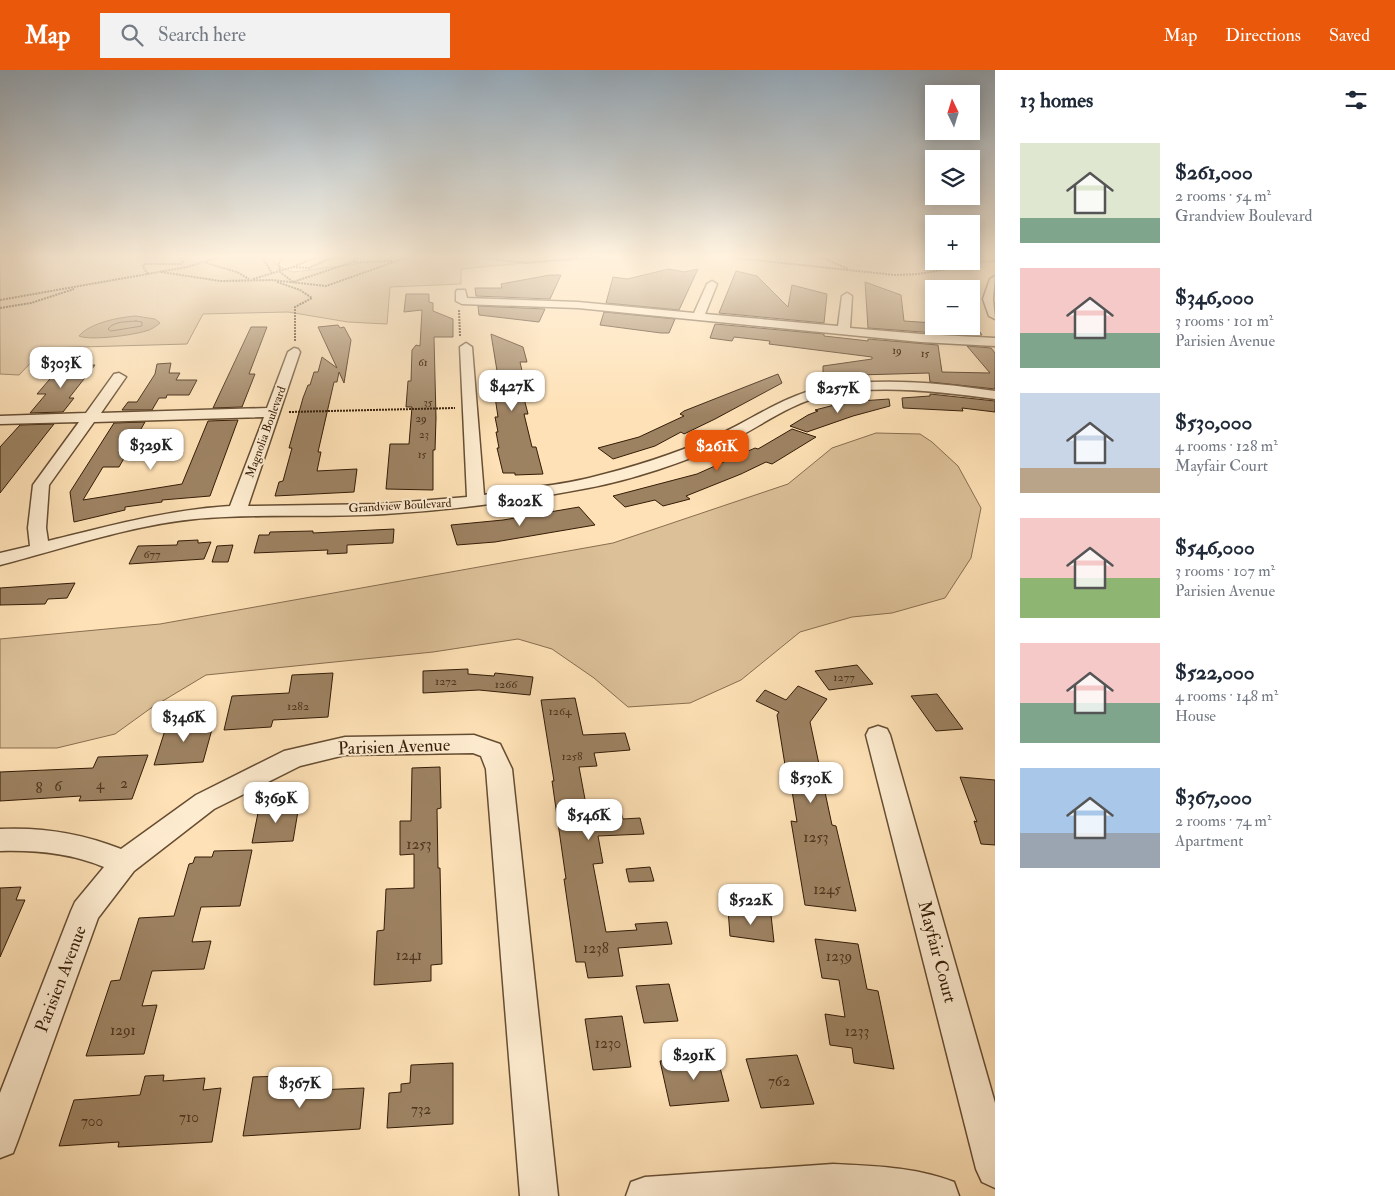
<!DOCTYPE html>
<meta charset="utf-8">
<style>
:root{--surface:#fff;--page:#f2f2f3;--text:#1f2937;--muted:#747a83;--accent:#ea580c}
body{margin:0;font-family:"IM FELL Double Pica",serif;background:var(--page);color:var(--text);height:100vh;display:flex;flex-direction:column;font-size:19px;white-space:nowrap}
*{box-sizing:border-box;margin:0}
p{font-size:16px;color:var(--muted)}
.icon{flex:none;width:28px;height:28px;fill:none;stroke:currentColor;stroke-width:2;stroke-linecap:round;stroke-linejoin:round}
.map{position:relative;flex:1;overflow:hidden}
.drawer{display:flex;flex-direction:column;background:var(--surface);width:400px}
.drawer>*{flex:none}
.needle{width:32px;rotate:356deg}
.fabs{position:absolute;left:925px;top:15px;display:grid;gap:10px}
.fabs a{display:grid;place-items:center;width:55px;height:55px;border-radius:0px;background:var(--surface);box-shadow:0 2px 12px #0003;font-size:25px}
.price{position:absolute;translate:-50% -42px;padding:0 11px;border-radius:10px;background:#fff;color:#222;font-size:16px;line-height:32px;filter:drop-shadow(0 1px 2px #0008)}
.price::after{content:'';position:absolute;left:50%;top:30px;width:15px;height:11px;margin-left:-8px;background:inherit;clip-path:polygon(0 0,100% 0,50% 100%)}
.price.current{background:var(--accent);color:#fff}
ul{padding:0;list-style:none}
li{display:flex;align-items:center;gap:15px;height:125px;padding:0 25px}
li span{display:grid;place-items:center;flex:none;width:140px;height:100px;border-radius:0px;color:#555}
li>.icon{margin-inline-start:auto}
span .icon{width:60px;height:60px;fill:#fffc;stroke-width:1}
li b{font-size:21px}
h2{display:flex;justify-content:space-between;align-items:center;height:60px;padding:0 25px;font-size:21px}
header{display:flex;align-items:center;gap:30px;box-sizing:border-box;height:70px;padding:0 25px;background:var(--accent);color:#fff}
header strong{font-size:24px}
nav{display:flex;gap:28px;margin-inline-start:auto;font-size:18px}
.search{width:350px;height:45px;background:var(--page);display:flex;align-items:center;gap:12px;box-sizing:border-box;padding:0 18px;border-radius:0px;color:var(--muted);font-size:19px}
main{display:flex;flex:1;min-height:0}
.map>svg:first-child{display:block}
.green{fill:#dcc098;stroke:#886e4f}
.water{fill:#b99e7a;stroke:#846a4c}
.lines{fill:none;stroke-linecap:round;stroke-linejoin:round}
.shore{stroke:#765d40;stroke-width:1}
.building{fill:#9d8262;stroke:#341c06}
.minor-casing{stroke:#664d32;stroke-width:3}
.path{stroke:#341c06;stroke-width:2;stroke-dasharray:2 1;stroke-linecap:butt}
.minor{fill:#feecd0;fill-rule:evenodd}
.labels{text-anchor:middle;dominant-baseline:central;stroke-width:4;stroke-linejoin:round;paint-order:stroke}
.far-number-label{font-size:11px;fill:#4e361d}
.far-street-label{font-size:12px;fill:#341c06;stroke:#feecd0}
.number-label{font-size:12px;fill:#4e361d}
.near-number-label{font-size:15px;fill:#4e361d}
.near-street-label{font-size:18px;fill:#341c06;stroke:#feecd0}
</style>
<header>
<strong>Map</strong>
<div class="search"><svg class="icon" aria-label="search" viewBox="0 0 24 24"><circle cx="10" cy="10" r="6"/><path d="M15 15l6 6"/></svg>Search here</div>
<nav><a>Map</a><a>Directions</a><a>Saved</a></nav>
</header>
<main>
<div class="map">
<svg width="995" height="1126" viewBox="0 0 995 1126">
<rect width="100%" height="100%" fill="#fee1b6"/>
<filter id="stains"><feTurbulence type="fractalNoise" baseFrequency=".004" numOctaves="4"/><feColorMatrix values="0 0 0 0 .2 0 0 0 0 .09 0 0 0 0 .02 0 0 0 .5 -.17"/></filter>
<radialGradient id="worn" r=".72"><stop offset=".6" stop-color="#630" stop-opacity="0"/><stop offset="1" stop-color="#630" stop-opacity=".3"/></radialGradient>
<g class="green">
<path d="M0,187H267L280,197L293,202L410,187H588L461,199V214L390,217L387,254L348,252L288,242L203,244L187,274L45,278L19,305L0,304Z"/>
<path d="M876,363L920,364L932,372L958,396L981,438L971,488L945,528L892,543L852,547L800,562L741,610L690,633L628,637L594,608L552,579L518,569L433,582L206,605L151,638L115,664L57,678H0V569L160,554L613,473L788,414L832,378Z"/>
</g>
<path class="water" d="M136,246L155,249L160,253C156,256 151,260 146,261C133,265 91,271 79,266C89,253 120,247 136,246Z"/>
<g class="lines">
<path class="shore" d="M136,251L142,252V256L111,261L108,259C114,251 126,252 136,251Z"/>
</g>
<g class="building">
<path d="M669,199L684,202L698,199L679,240L606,233L613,207L627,209Z"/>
<path d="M736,201L757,206L788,237L792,215L827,224L824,253L719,243Z"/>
<path d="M550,205H561L550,229L476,226L475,218H502L501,214Z"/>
<path d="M865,212L901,225L904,251L934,253L936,263L868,258Z"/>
<path d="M406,224H429V232L433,233V241L453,249V267H434L436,348L435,380H433V420L386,419L390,374H409L412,337H406L408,311H411L412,280L416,275L420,276L422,240L404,242Z"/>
<path d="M478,236L545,239L539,252L479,245Z"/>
<path d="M604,242L675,249L669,263H661L600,255Z"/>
<path d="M715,254L824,264V266L860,270L868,271V269L938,275L942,302L990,303L967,276L991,278L995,283V319L930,312L929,303L823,306V296L872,289V287L769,274L770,271L734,267L732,271L710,268Z"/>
<path d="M338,255L340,258L344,257L351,270L344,313L339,302L337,312H334L318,382H321L317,401L357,399L354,422L275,426L279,412L283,411L292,378H289L303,328L308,315H310L314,302H318L322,287L337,298L318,257Z"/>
<path d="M950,256H976L982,265L956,264Z"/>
<path d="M251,257H267L249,304H255L242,337L213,338Z"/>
<path d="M491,264L523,277L527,292H520L523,305H518L528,344H524L532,377H536L543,404L515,405V403H503L497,378H499L496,362H498L495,347H498L492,307H498Z"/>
<path d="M171,293L169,303H180L176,310H197L189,325H167L166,328H159L152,340H122L128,332H137L155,304L157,294Z"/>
<path d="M95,295L69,328H74L63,342L30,343L46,324H37L61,296Z"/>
<path d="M778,304L782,313L715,349L684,364L681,362L655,376L613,389L598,378L639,367L684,346L680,344L684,341Z"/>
<path d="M930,324L995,331V342L962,338L963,341L903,338L902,328L930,326Z"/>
<path d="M889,329L890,336L853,346L807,362L790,356L808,345L818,341L815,340L846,332Z"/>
<path d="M238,350L210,426L162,430V432L125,437V440L74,452L70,422L114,353L145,352L119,397H103L83,430L182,414L208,351Z"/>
<path d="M54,354L46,364L0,423V377L20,355Z"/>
<path d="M792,359L816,367L772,394L766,392L741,404L686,426L690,429L663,436L655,430L625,437L613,426L697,404L755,378L758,379Z"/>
<path d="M579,437L595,455L495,472L457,475L451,455L503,450Z"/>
<path d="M394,459L393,473L347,475V483L327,484L328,480L254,483L259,465H269L270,462L313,461V463Z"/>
<path d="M198,470V473L211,472L204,489L129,494L138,476L177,475L178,471Z"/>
<path d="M233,475L228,492H212L217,476Z"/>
<path d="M75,513L67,528L48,529L45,534L0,535V518Z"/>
<path d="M857,595L873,614L829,620L815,601Z"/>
<path d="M468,599V604L494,606L495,603L533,607L530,625L479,620L423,623V601Z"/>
<path d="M333,603L328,647L273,650L271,657L224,660L232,626L289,623L292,605Z"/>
<path d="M798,616L827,629L810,652L832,755L836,756L856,841L805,835L791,751L797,752L788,696L785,695L777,645L779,642L756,631L765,620L786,630Z"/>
<path d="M937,624L963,659L936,661L911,626Z"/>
<path d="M575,628L583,665L625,663L630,680L594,683L597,696L579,697L587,740L620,738L623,749L640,748L644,764L598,766L603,793L593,794L606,862L637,860L635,854L667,852L672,874L618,878L623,906L588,908L585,892H576L564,809H566L552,711H554L541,630Z"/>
<path d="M214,652L203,692L154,695L167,654Z"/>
<path d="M148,685L132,729L79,731L81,726L0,731V702L93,698L98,687Z"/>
<path d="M440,697L441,738L437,739L438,798H440L442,894L431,895V911L374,915L377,861L384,860L386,819L414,818V784L400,785V751H411L412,698Z"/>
<path d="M960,707L995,710V775L981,774L974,751L977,752Z"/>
<path d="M299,735L293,771L252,773L258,743H264L265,736Z"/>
<path d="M252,780L240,836L201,837L192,872L211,871L204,899L152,901L142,936L157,935L144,984L86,986L111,911L120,910L139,848L174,846L189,794L193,793L195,787H212L214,781Z"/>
<path d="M650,797L654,811L629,812L626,799Z"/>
<path d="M21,817L16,830H25L0,887V818Z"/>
<path d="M728,839L771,845L774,872L730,866Z"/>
<path d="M815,869L858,874L867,919L878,921L894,999L854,993L852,978L830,975L825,944L845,947L839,910L822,908Z"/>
<path d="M669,914L678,951L644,953L636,916Z"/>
<path d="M622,946L631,997L593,1000L585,949Z"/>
<path d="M797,985L814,1034L761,1038L746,989Z"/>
<path d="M717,987L729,1031L670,1036L660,991Z"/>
<path d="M453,993V1054L387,1058L389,1023L401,1022V1014L410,1013L411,995Z"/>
<path d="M164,1005L163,1011L205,1008L203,1020L221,1018L212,1072L118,1077L119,1072L59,1076L74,1030L140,1025L145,1006Z"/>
<path d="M282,1006L280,1018L294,1017L293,1021L364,1018L360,1059L243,1066L253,1007Z"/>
</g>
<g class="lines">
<g class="minor-casing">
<g id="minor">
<path d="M995,206L993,229L995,249L989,246L983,229L990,209Z"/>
<path d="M712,211L717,214L705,244L838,256L842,226L847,223L852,226L850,258L921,264L995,268V276L921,272L578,238L462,234L456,231V222L457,220H465L467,228L578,232L694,243L707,214Z"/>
<path d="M466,273L472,277L484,425C519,419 555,416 589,408C630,398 672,385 711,368C749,352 784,325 825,317C881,307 939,313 995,321V329C941,322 880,314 826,325C790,333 758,358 725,374C685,392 631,410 588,418C521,431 453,440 385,444C321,448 258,443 195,449C132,455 62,479 0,495V483L30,476L28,458L33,415L79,352L0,354V346L86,343L114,304L119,303L126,307L101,343L267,338L288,282L294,278L298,279L300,282L248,436L383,434L467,427L460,277ZM264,347L230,436C167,440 109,456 48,471L46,458L49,415L94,352Z"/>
<path d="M878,656L887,659L890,665L995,1033V1118L982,1112L976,1099L866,665L869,659Z"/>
<path d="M474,665L500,674L512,699L558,1126H520L486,699L481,686L473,683L345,685L300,696L214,739L134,801L98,848L18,1070L13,1083L0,1088V1023L71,841L75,832L104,797C70,783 36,780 0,781V759C43,757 81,763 121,779L196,725L284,681L345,667Z"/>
<path d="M833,1094C874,1096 916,1097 954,1112L959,1126H626L631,1112L645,1107Z"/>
</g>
</g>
<g class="path">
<path d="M266,187L264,190L272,203"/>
<path d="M282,187L279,193L280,202L293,212L353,192L358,187"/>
<path d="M478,187L527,193L599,187"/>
<path d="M727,187L895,205L918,204L961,197L972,192L995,191"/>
<path d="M821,187L848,199"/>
<path d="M354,192L393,191"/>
<path d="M206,193L237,202L249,209"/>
<path d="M293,197L309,198L329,189L348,187"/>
<path d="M161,202L220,211L272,210L326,216L408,187"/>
<path d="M148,204L143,197L144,194H181L183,192L180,187"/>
<path d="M253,209L293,197L316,187"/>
<path d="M277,212L300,220L312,228L295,237V272"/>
<path d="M0,230L187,197L220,187"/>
<path d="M0,238L31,233L74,219"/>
<path d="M459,240L460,266"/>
<path d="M289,342L455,338"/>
</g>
<use href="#minor" class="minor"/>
</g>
<linearGradient id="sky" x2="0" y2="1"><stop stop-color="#95abbc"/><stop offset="0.54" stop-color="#fff2de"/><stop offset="1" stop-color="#fff2de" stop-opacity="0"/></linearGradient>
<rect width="995" height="345" fill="url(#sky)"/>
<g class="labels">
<g class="far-number-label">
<text x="897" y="280">19</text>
<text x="925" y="283">15</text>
<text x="423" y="292">61</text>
<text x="428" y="332">35</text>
<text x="421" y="348">29</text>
<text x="424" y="364">23</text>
<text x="422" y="384">15</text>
</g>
<g class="far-street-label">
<text transform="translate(266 362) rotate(-70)">Magnolia Boulevard</text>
<text transform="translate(400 436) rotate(-3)">Grandview Boulevard</text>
</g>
<g class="number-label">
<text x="152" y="484">677</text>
<text x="844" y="607">1277</text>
<text x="446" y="611">1272</text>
<text x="506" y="614">1266</text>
<text x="298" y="636">1282</text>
<text x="560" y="641">1264</text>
<text x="572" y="686">1258</text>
</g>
<g class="near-number-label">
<text x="124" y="713">2</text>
<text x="100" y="714">4</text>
<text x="58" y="716">6</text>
<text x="39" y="718">8</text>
<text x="816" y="767">1253</text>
<text x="419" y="774">1253</text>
<text x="827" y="819">1245</text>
<text x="596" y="878">1238</text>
<text x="409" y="885">1241</text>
<text x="839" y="886">1239</text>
<text x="123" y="960">1291</text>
<text x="857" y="961">1233</text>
<text x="608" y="973">1230</text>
<text x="779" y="1011">762</text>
<text x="421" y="1039">732</text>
<text x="189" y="1047">710</text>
<text x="92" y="1051">700</text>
</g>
<g class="near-street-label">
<text transform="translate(394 677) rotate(-2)">Parisien Avenue</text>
<text transform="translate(937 882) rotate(75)">Mayfair Court</text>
<text transform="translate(61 909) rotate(-69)">Parisien Avenue</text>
</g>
</g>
<rect width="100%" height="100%" filter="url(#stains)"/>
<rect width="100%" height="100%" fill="url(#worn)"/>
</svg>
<div class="fabs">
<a><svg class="needle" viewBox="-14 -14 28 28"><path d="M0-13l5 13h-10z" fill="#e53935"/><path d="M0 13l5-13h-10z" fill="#747a83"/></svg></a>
<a><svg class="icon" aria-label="layers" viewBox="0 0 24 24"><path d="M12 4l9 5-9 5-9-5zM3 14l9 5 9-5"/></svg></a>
<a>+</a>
<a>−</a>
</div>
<b class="price" style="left:61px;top:319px">$303K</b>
<b class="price" style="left:512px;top:342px">$427K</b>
<b class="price" style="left:838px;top:344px">$257K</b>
<b class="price" style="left:151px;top:401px">$329K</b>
<b class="price current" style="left:717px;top:402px">$261K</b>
<b class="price" style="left:520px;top:457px">$202K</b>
<b class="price" style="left:184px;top:673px">$346K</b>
<b class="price" style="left:811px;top:734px">$530K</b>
<b class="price" style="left:276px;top:754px">$369K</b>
<b class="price" style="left:589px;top:771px">$546K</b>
<b class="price" style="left:751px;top:856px">$522K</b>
<b class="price" style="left:694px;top:1011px">$291K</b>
<b class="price" style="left:300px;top:1039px">$367K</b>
</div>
<section class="drawer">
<h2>13 homes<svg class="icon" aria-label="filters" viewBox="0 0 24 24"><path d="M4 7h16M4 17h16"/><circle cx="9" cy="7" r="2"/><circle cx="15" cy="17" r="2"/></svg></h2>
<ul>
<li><span style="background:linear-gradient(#dfe7d0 75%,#7fa58c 0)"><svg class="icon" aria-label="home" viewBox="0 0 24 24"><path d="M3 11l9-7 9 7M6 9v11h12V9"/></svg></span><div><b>$261,000</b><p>2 rooms · 54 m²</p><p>Grandview Boulevard</p></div></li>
<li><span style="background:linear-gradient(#f6c9c9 65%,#7fa58c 0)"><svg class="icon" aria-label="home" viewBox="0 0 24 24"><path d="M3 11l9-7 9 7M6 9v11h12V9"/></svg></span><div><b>$346,000</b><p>3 rooms · 101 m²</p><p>Parisien Avenue</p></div></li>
<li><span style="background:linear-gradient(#c9d6e8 75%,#b9a48a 0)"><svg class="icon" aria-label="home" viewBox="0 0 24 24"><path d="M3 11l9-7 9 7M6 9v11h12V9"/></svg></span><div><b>$530,000</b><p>4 rooms · 128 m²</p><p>Mayfair Court</p></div></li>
<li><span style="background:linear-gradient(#f6c9c9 60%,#8fb573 0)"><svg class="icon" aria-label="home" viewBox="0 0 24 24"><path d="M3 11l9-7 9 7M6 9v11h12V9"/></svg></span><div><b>$546,000</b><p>3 rooms · 107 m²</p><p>Parisien Avenue</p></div></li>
<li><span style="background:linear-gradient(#f6c9c9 60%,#7fa58c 0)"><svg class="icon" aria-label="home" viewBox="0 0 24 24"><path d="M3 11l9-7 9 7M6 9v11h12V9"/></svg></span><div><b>$522,000</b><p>4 rooms · 148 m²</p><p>House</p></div></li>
<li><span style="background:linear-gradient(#a9c7e8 65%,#9aa5b1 0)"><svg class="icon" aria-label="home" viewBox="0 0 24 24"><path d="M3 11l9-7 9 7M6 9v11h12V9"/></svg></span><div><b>$367,000</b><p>2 rooms · 74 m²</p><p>Apartment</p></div></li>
</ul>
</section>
</main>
